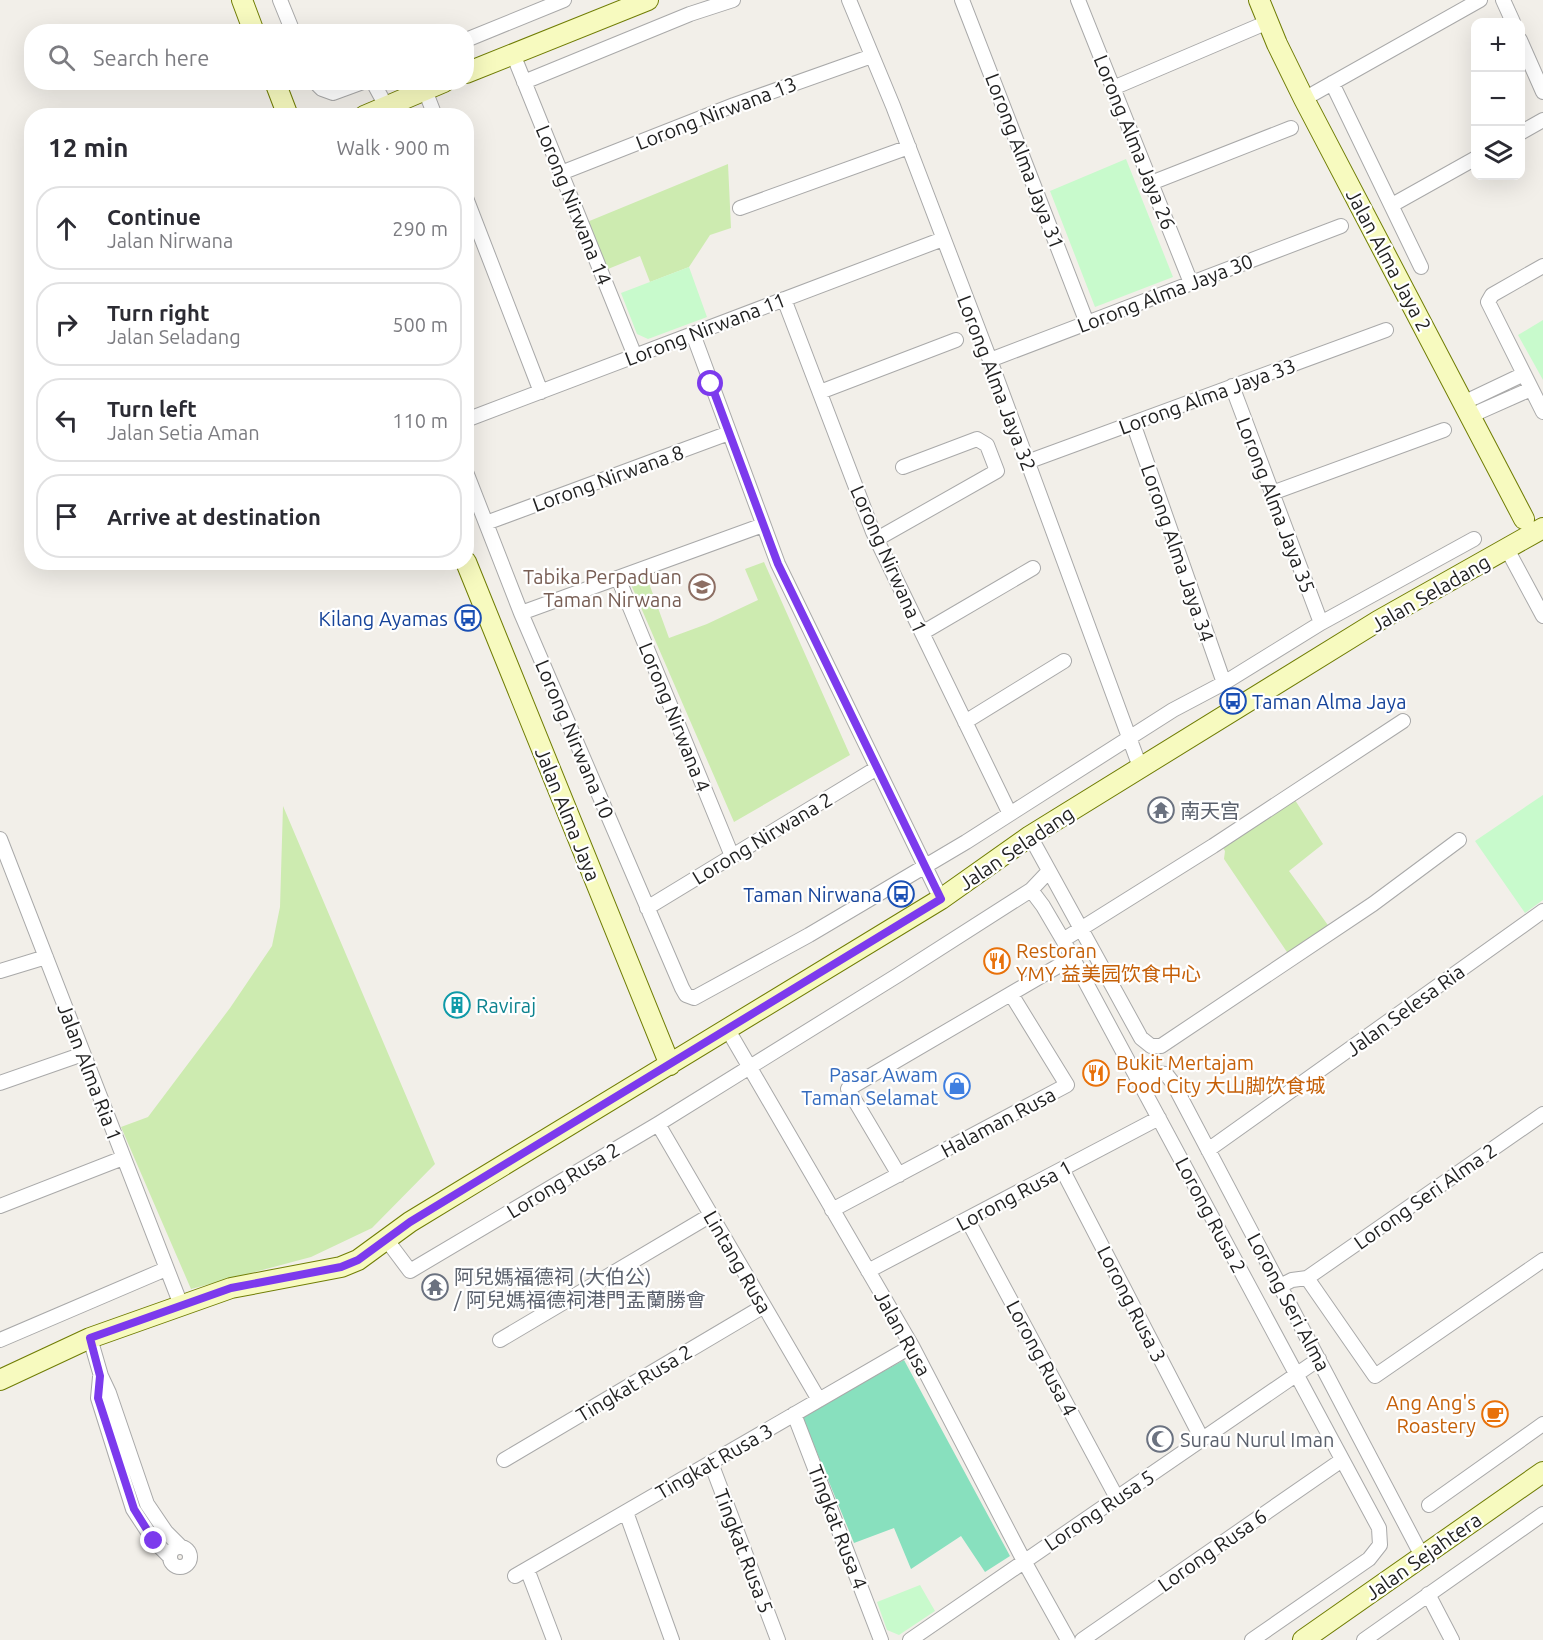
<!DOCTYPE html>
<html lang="en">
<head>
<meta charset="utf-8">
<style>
  body { margin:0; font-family:Ubuntu,"Noto Sans SC",sans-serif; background:#f7f7f7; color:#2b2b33 }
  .controls { position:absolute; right:18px; top:18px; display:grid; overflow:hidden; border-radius:12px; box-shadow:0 6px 24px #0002 }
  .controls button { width:54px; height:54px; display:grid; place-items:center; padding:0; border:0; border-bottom:2px solid #e1e1e2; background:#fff; color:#2b2b33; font:30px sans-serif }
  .stop { position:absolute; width:18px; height:18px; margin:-14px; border:4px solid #7c3aed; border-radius:50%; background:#fff }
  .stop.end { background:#7c3aed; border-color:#fff; box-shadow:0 2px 6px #0008 }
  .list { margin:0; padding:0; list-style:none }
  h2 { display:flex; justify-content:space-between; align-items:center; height:78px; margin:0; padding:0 24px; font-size:26px }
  h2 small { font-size:20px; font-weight:400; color:#7c7c81 }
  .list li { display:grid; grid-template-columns:39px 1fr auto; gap:18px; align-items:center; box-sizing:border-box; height:84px; margin:0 12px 12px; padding:0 12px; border:2px solid #e1e1e2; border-radius:24px }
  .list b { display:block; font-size:22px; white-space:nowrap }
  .list p { margin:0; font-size:20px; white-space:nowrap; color:#7c7c81 }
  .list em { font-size:20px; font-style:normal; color:#7c7c81 }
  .icon { flex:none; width:33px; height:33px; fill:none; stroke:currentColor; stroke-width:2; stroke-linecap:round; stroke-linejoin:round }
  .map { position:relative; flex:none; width:1543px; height:1640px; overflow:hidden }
  .search { position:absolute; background:#fff; box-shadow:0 6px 24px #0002; left:24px; top:24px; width:450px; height:66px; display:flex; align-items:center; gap:15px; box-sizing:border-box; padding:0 21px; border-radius:24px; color:#7c7c81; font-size:22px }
  .panel { position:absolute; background:#fff; box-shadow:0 6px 24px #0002; left:24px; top:108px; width:450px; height:462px; border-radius:24px }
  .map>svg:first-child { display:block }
</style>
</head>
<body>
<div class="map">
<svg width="1543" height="1640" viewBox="0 0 1543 1640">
  <rect width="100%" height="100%" fill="#f2efe9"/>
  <path fill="#cdebb0" d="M728,164L731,228L710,235L689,267L650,282L640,256L608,269L587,222Z
    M764,562L850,755L734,822L629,580L646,575L669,638L707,624L758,600L745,569Z
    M1295,800L1323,844L1289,871L1330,928L1289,955L1224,859L1225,851L1221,845Z
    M283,806L435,1164L372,1228L311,1257L191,1289L121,1127L148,1117L230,1008L272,946L280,907Z"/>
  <path fill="#c8facc" d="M1126,159L1173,277L1095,307L1050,191Z
    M689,267L707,317L648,339L637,334L621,293Z
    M1543,320V380L1518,335Z
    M1543,795V900L1525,913L1475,841Z
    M920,1585L935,1611L899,1635L887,1630L877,1602Z"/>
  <path fill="#88e0be" d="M904,1360L1010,1556L985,1572L961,1536L911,1569L894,1528L854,1543L802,1416Z"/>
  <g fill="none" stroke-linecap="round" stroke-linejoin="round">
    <g stroke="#a9a9a9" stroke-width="16">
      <path id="street" d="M280,0L293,32
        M849,0L893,106L990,360L1140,767
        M962,0L1087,323
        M1078,0L1191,283
        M1503,0L1513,22
        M466,40L564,0
        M1520,40L1543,92
        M513,54L635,356
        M315,82L322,89L333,93L363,82
        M373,82L386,106
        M524,82L690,14L733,0
        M1332,83L1421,267
        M1113,88L1268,22
        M425,90L435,116
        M1304,99L1480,0
        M1520,133L1543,120
        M561,173L734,105L872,56
        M1151,183L1291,128
        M466,198L541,392
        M1392,205L1476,158
        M740,208L909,147
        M1543,266L1492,295L1488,302L1543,412
        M784,299L873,532L1009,812
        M693,334L778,564L941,899
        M990,360L1341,226
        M1232,386L1321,623
        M820,392L956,340
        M1463,403L1524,374
        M1470,416L1531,389
        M466,420L943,239
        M1133,423L1224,683
        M1027,462L1386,330
        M466,472L521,613L682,988L686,995L694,998L809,935L966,842L1173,710L1224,683L1321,623L1474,539
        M1272,493L1444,430
        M486,523L729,433
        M877,539L997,471L987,445L977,439L903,467
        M1507,549L1543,616
        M618,578L732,856
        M521,613L763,525
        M922,633L1033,568
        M965,722L1064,661
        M1030,836L1141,1038L1151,1046H1161L1373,904L1459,840
        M0,839L181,1305
        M1031,890L1043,906L1063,940L1379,1528L1380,1545L1369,1559L1252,1640
        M647,908L877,768
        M1063,940L1213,846L1403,721
        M0,971L46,957
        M728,1030L912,1346L1024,1561L1068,1640
        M1139,1081L1155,1073L1166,1074L1173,1083L1422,1556
        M0,1083L83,1054
        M658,1124L819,1400
        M1208,1150L1543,911
        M1062,1169L1202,1439
        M899,1175L848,1089L1072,958
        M0,1206L123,1158
        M832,1210L1067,1085L1011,994
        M967,1219L1117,1498
        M386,1239L410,1271L658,1124L898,975L1031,890L1049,871
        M868,1271L1159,1118
        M1307,1278L1375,1376L1543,1260
        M1280,1286L1292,1280L1307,1278L1543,1114
        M90,1338L101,1376L109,1393L147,1504L166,1532L181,1547
        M0,1340L166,1269
        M500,1340L711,1215
        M100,1377L98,1398L133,1509L154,1541L170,1557
        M794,1414L881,1640
        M504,1460L764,1306
        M711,1463L778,1640
        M1429,1505L1543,1424
        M626,1512L672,1640
        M170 1557a10 10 0 1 1 20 0a10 10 0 1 1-20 0Z
        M527,1569L554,1640
        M515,1576L912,1346
        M1428,1594L1452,1640
        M910,1640L1319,1359
        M1082,1640L1342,1460
        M1364,1640L1543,1514"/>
    </g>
    <g stroke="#707d05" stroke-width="22">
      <path id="secondary" d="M242,0L254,32
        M1259,0L1277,44L1304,99L1524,519
        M466,73L648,0
        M275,82L288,116
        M364,116L444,82
        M466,562L670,1065
        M0,1380L90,1338L231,1288L341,1267L358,1260L410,1222L941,899L1030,836L1378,621L1543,528
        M1303,1640L1543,1472"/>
    </g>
    <use href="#street" stroke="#fff" stroke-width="14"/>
    <use href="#secondary" stroke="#f7fabf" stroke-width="20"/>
  </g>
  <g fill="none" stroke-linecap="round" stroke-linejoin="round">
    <path stroke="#7c3aed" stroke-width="8" d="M154,1541L134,1509L98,1398L100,1376L90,1338L231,1288L341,1267L358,1260L410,1222L941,899L778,564L711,384"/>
  </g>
  <defs>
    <g id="school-ring" transform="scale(1.35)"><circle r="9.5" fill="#fff" stroke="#8d6e63" stroke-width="1.5"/><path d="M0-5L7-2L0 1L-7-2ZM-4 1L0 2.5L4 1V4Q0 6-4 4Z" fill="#8d6e63"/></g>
    <g id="bus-ring" transform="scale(1.35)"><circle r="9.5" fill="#fff" stroke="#1a4fb4" stroke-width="1.5"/><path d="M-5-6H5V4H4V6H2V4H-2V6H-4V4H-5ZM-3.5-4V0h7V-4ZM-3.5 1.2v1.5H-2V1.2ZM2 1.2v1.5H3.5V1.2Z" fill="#1a4fb4"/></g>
    <g id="temple-ring" transform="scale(1.35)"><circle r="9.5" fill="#fff" stroke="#6b7280" stroke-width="1.5"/><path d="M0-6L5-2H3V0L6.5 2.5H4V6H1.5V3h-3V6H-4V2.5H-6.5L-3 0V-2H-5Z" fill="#6b7280"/></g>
    <g id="restaurant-ring" transform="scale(1.35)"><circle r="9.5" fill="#fff" stroke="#e8710a" stroke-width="1.5"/><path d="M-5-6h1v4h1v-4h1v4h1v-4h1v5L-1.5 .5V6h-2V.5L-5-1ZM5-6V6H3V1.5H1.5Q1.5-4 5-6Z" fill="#e8710a"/></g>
    <g id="building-ring" transform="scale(1.35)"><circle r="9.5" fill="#fff" stroke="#0f9aa8" stroke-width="1.5"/><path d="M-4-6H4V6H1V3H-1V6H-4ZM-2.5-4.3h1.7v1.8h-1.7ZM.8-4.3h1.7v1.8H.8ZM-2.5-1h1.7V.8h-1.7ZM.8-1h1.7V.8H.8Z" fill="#0f9aa8"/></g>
    <g id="shop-ring" transform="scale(1.35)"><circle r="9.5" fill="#fff" stroke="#3f7fe0" stroke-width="1.5"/><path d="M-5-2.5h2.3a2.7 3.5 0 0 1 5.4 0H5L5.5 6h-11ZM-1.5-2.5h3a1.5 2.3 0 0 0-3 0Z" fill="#3f7fe0"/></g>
    <g id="cafe-ring" transform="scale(1.35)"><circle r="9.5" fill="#fff" stroke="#e8710a" stroke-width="1.5"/><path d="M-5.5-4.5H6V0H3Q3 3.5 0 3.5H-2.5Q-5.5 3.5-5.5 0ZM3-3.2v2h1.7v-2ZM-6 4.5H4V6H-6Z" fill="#e8710a"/></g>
    <g id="mosque-ring" transform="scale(1.35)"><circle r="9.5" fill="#fff" stroke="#6b7280" stroke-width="1.5"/><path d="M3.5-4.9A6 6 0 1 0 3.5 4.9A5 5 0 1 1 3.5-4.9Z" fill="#6b7280"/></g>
  </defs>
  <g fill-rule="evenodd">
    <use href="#school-ring" x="702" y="587"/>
    <use href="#bus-ring" x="468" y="618"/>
    <use href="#bus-ring" x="1233" y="701"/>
    <use href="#temple-ring" x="1161" y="810"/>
    <use href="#bus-ring" x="901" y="894"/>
    <use href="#restaurant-ring" x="997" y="961"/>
    <use href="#building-ring" x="457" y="1005"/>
    <use href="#restaurant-ring" x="1096" y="1073"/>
    <use href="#shop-ring" x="957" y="1086"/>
    <use href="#temple-ring" x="435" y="1287"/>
    <use href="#cafe-ring" x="1495" y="1414"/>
    <use href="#mosque-ring" x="1160" y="1439"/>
  </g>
  <g text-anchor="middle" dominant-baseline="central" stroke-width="4.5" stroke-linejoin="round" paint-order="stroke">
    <g font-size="20" fill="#222" stroke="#fff">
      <text transform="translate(716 113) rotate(-21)">Lorong Nirwana 13</text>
      <text transform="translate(1135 142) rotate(68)">Lorong Alma Jaya 26</text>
      <text transform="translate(1025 161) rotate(69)">Lorong Alma Jaya 31</text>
      <text transform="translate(574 205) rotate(68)">Lorong Nirwana 14</text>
      <text transform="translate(1389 260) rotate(62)">Jalan Alma Jaya 2</text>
      <text transform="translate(1165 293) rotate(-21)">Lorong Alma Jaya 30</text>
      <text transform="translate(705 329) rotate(-21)">Lorong Nirwana 11</text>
      <text transform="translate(997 383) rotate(69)">Lorong Alma Jaya 32</text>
      <text transform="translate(1207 396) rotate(-20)">Lorong Alma Jaya 33</text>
      <text transform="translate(608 478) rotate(-20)">Lorong Nirwana 8</text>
      <text transform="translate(1276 505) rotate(69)">Lorong Alma Jaya 35</text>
      <text transform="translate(1178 553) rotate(71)">Lorong Alma Jaya 34</text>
      <text transform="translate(889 559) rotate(66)">Lorong Nirwana 1</text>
      <text transform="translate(1430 593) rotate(-30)">Jalan Seladang</text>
      <text transform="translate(675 717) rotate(68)">Lorong Nirwana 4</text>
      <text transform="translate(575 739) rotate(67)">Lorong Nirwana 10</text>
      <text transform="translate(568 814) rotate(68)">Jalan Alma Jaya</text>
      <text transform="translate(762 838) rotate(-31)">Lorong Nirwana 2</text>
      <text transform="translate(1016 848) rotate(-34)">Jalan Seladang</text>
      <text transform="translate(1405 1010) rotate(-36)">Jalan Selesa Ria</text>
      <text transform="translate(90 1072) rotate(69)">Jalan Alma Ria 1</text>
      <text transform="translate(998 1122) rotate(-28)">Halaman Rusa</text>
      <text transform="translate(563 1180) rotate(-31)">Lorong Rusa 2</text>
      <text transform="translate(1014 1195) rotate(-28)">Lorong Rusa 1</text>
      <text transform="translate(1425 1196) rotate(-35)">Lorong Seri Alma 2</text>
      <text transform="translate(1211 1215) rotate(62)">Lorong Rusa 2</text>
      <text transform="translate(738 1262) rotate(60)">Lintang Rusa</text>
      <text transform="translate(1289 1302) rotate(62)">Lorong Seri Alma</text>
      <text transform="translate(1132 1304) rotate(63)">Lorong Rusa 3</text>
      <text transform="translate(903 1333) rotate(61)">Jalan Rusa</text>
      <text transform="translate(1042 1358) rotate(62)">Lorong Rusa 4</text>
      <text transform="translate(634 1383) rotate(-31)">Tingkat Rusa 2</text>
      <text transform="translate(714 1461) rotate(-30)">Tingkat Rusa 3</text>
      <text transform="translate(1099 1510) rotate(-34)">Lorong Rusa 5</text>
      <text transform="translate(838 1527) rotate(69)">Tingkat Rusa 4</text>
      <text transform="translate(1212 1550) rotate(-35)">Lorong Rusa 6</text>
      <text transform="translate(744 1551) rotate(69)">Tingkat Rusa 5</text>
      <text transform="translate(1423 1556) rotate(-35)">Jalan Sejahtera</text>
    </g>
    <g font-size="20" fill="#785e54" stroke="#fff" text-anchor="end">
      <text x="682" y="576">Tabika Perpaduan<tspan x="682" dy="23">Taman Nirwana</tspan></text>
    </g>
    <g font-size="20" fill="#164399" stroke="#fff" text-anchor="end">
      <text x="448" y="618">Kilang Ayamas</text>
      <text x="1252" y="701" text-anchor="start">Taman Alma Jaya</text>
      <text x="882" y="894">Taman Nirwana</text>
    </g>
    <g font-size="20" fill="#5b616d" stroke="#fff" text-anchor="start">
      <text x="1180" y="810">南天宫</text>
      <text x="454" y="1276">阿兒媽福德祠 (大伯公)<tspan x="454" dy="23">/ 阿兒媽福德祠港門盂蘭勝會</tspan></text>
      <text x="1180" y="1439">Surau Nurul Iman</text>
    </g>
    <g font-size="20" fill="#c56008" stroke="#fff" text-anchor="start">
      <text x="1016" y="950">Restoran<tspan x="1016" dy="23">YMY 益美园饮食中心</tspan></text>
      <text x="1116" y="1062">Bukit Mertajam<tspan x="1116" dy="23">Food City 大山脚饮食城</tspan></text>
      <text x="1476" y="1402" text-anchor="end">Ang Ang's<tspan x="1476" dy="23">Roastery</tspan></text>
    </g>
    <g font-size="20" fill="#0d838f" stroke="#fff" text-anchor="start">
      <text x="476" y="1005">Raviraj</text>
    </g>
    <g font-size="20" fill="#366cbe" stroke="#fff" text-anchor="end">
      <text x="938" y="1074">Pasar Awam<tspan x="938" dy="23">Taman Selamat</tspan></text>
    </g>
  </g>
</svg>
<div class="controls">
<button>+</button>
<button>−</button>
<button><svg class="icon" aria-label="layers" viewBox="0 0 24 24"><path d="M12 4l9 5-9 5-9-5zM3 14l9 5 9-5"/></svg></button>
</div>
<div class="stop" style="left:711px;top:384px"></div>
<div class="stop end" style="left:154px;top:1541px"></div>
<div class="search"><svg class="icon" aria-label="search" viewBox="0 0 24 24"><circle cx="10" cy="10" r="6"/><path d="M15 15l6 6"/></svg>Search here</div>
<section class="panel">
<h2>12 min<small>Walk · 900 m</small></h2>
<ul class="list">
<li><svg class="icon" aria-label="ahead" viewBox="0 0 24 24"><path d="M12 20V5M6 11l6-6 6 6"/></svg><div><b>Continue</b><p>Jalan Nirwana</p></div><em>290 m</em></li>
<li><svg class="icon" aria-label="right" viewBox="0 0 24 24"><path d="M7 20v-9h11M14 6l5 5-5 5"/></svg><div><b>Turn right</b><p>Jalan Seladang</p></div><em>500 m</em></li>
<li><svg class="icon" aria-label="left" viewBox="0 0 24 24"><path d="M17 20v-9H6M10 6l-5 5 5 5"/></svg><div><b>Turn left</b><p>Jalan Setia Aman</p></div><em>110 m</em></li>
<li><svg class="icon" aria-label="arrive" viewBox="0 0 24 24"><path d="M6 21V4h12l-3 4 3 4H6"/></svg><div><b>Arrive at destination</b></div></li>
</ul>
</section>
</div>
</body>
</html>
